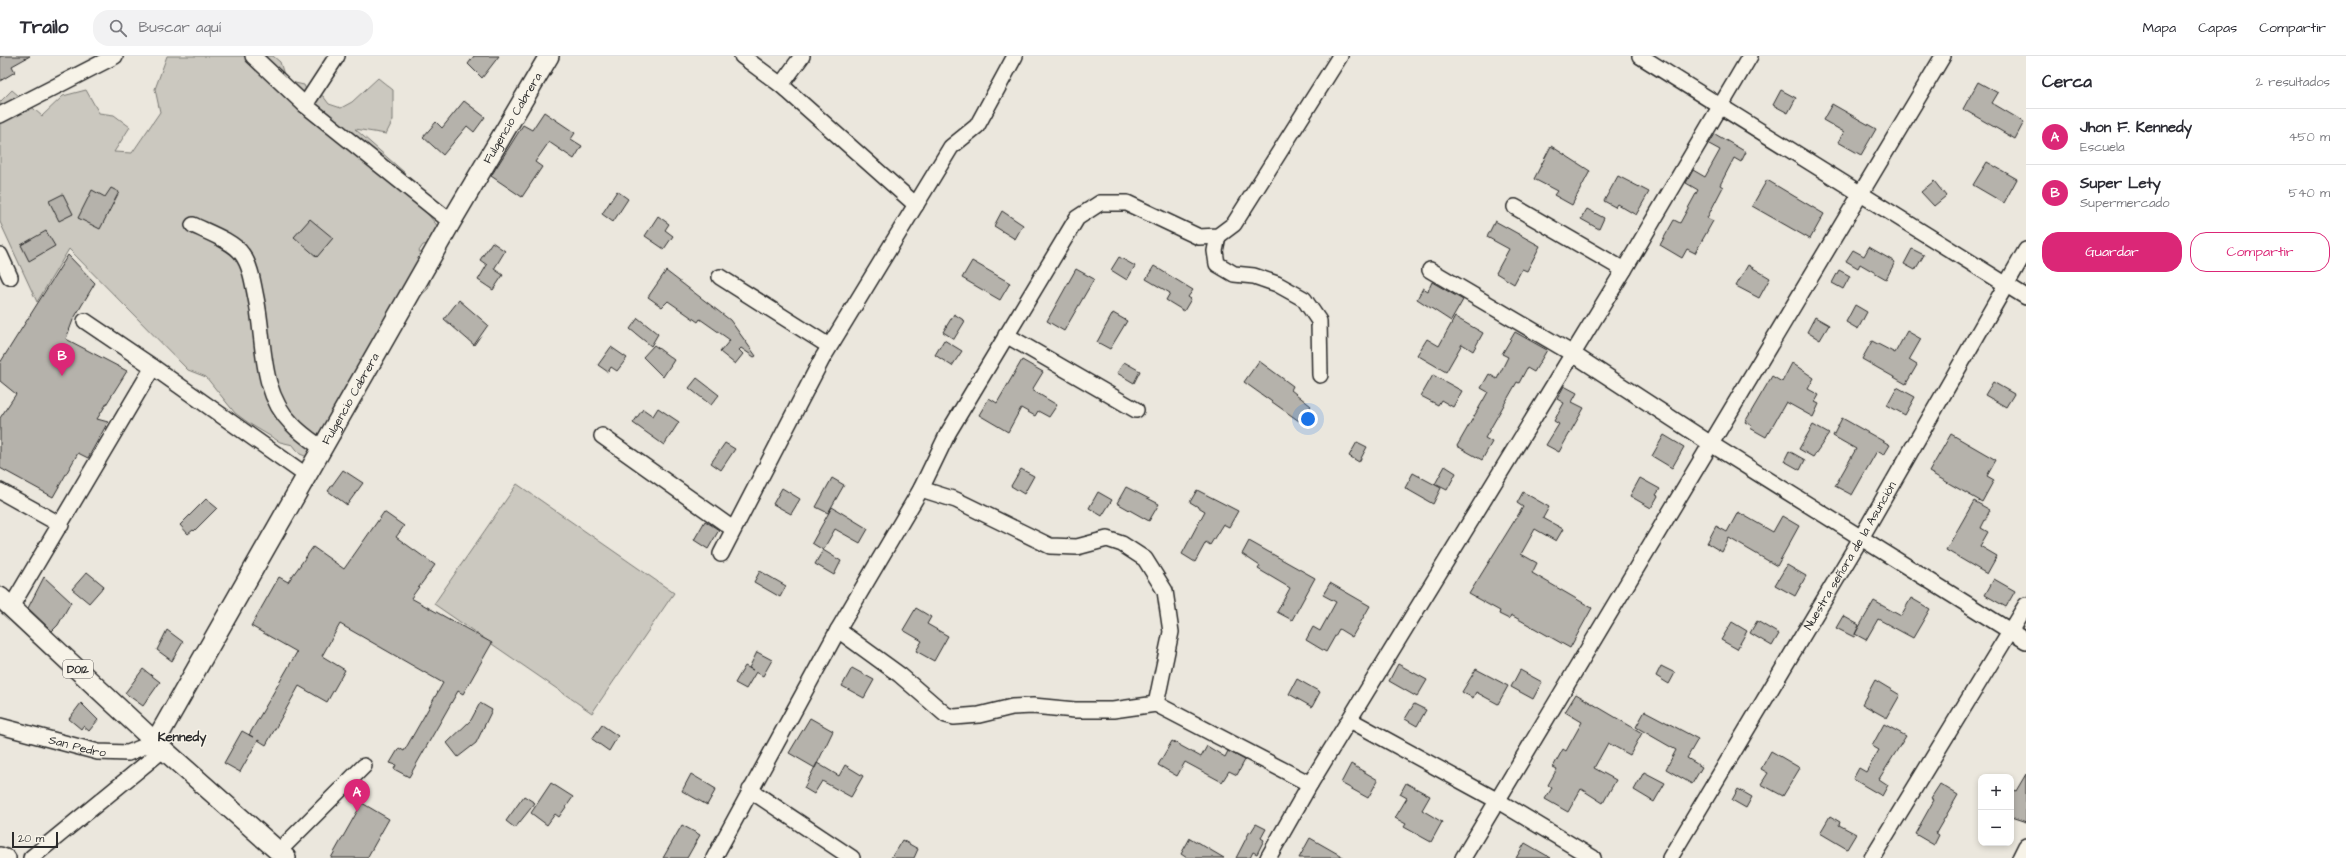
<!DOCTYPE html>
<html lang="es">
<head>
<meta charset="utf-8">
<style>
  body { margin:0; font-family:"Architects Daughter",sans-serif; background:#f2f2f3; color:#2b2b33 }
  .controls { position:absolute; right:12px; bottom:12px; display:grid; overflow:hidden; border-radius:8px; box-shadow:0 2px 6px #0003 }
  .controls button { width:36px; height:36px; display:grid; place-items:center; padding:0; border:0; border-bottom:1px solid #e1e1e2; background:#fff; color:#2b2b33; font:20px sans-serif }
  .scale { position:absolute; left:12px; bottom:10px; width:46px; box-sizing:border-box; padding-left:4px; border:2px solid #2b2b2b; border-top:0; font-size:11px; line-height:14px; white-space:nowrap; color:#2b2b2b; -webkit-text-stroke:3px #f7f3e8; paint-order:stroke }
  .you { position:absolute; left:1308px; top:363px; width:14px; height:14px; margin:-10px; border:3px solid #fff; border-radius:50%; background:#1a73e8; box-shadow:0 0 0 6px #1a73e833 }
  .badge { display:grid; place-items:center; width:26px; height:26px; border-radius:50%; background:#db2777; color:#fff; font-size:13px; font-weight:700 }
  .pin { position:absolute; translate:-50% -33px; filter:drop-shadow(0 1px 2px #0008) }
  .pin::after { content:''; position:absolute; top:21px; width:14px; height:12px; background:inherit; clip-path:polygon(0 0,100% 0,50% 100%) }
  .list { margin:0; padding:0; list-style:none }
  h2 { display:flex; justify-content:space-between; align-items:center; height:52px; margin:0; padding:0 16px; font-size:17px }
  h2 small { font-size:13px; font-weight:400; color:#7c7c81 }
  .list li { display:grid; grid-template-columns:26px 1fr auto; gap:12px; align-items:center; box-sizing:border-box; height:56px; padding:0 16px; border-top:1px solid #e1e1e2 }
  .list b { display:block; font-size:15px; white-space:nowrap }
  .list p { margin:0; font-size:13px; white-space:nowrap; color:#7c7c81 }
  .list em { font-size:13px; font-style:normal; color:#7c7c81 }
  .actions { display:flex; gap:8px; padding:12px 16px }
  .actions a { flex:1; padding:9px 0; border:1px solid #db2777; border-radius:16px; text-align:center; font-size:14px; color:#db2777 }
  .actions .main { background:#db2777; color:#fff }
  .icon { flex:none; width:22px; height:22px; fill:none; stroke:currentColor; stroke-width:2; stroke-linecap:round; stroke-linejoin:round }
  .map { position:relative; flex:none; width:2026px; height:802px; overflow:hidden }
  header { display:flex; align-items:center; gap:24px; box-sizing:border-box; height:56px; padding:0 20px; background:#fff; border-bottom:1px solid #e1e1e2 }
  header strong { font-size:19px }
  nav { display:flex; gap:22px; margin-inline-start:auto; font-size:14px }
  .search { width:280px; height:36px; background:#f2f2f3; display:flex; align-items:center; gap:10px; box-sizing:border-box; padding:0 14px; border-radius:16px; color:#7c7c81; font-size:15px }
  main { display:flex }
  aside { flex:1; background:#fff }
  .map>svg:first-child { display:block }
</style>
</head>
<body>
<header>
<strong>Trailo</strong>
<div class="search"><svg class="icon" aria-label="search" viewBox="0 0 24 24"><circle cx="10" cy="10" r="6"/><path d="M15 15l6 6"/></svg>Buscar aquí</div>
<nav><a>Mapa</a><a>Capas</a><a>Compartir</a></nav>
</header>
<main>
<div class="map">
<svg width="2026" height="802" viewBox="0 0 2026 802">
  <rect width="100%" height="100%" fill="#ebe7dd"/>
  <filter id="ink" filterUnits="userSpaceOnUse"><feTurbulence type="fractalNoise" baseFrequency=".025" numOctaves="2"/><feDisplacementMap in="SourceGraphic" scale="8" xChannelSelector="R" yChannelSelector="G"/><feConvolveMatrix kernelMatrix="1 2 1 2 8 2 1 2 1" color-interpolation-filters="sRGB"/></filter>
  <g filter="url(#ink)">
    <path fill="#cbc8bf" stroke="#7b7a75" d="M167,0H273L280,6L286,25L304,29L307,36L323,40L329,48L341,52L352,46L378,22L393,34V64L386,78L355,73L405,117L404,136L426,156L440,173L435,187L423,189L419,195L433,215L428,233L418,242L390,289L381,310L362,301L359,310L367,327L366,337L362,346L355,351L343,370L342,380L326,399L310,402L300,398L293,389L280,386L250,368L235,357L206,321L188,314L69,193L37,246L0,166V46L12,34L42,60L63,40L86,34L99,57L114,59L130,71L114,96L132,97L160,56L155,33Z
      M517,428L674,537L592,657L434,548Z"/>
    <path fill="#b5b2ab" stroke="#2b2b2b" d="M0,0H30L12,10L15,16L0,25Z
      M474,0H499L482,22L468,8Z
      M1978,26L1998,37L1992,47L2024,66L2015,83L1963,53Z
      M1781,34L1796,42L1788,57L1773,49Z
      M464,45L485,61L474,76L467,70L443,99L423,81L436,66L442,72Z
      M1832,48L1876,73L1861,99L1838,86L1844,76L1823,64Z
      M544,56L575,77L571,83L582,90L574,103L549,86L535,106L542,111L522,141L491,120L523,69L532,74Z
      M1715,78L1746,96L1741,106L1734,102L1720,129L1723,131L1707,162L1713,165L1695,197L1687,193L1682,202L1660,189L1674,164L1680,167L1698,134L1686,127L1693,114L1705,121L1720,94L1709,88Z
      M1551,90L1590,115L1572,149L1554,139L1557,135L1534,123Z
      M1987,106L2017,123L2004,147L1973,129Z
      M1618,120L1649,136L1636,159L1617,148L1615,151L1604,145Z
      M1767,124L1824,158L1810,183L1752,150Z
      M1934,125L1946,140L1934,150L1921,136Z
      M111,132L119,136L100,173L78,162L92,134L105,141Z
      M617,135L628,143L613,166L602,158Z
      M63,138L73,158L59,165L49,145Z
      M1587,153L1604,162L1599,173L1581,163Z
      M1002,155L1023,169L1015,183L994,170Z
      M658,160L669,168L665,174L673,180L664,193L645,180Z
      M310,163L333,182L317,201L294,181Z
      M1495,165L1540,190L1527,215L1522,213L1514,228L1496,217L1509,193L1487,181Z
      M46,175L55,190L29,205L21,189Z
      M492,186L505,195L494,213L503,219L493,234L478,224L487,209L480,204Z
      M1869,191L1895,206L1886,223L1860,208L1858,212L1846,205L1853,194L1864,200Z
      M1912,193L1924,199L1915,214L1904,208Z
      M68,199L95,227L73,264L66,283L127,315L97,363L108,366L88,402L78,397L53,441L0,412V362L16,338L0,325V307Z
      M1119,201L1135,210L1127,224L1111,214Z
      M972,205L1010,227L1000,244L962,222Z
      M1748,209L1770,222L1759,242L1736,230Z
      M1154,210L1193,234L1188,241L1191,243L1184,255L1166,244L1170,237L1146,223Z
      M1076,213L1094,223L1064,275L1047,265Z
      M1839,214L1850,220L1843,233L1832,227Z
      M666,215L730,264L756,300L754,301L741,292L739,294L743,298L735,308L720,296L730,284L700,263L698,266L668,245L662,251L648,241Z
      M1432,226L1463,244L1451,265L1417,243L1423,232L1428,235Z
      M459,244L488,269L474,289L444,263Z
      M1855,249L1867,256L1858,273L1846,266Z
      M1113,257L1127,265L1110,293L1097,286Z
      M954,258L965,265L954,283L943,276Z
      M1455,261L1483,277L1473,295L1462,288L1446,316L1417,299L1427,283L1439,290Z
      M1815,261L1829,269L1820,284L1807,276Z
      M638,262L658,278L651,290L630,273Z
      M1907,275L1921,283L1909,304L1917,309L1906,328L1862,303L1872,285L1895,297Z
      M1515,276L1547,294L1534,316L1527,312L1519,327L1517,326L1485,382L1492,386L1482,404L1457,390L1488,336L1481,332L1489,318L1497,323L1508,301L1502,298Z
      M944,284L962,295L952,310L935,299Z
      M654,289L674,304L663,321L643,301Z
      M611,291L627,302L617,315L611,311L608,316L598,309Z
      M1022,304L1043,316L1032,334L1057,349L1049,361L1038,355L1035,360L1021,352L1008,376L979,359L989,342L997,347Z
      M1259,305L1293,330L1291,334L1311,350L1299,365L1244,326Z
      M1124,306L1140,315L1134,327L1117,317Z
      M1792,307L1814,322L1808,333L1819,339L1815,346L1819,348L1813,361L1786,346L1766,381L1750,372L1752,370L1745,366L1772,320L1782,326Z
      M1433,319L1462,335L1453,351L1441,344L1438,349L1421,340Z
      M697,322L719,339L711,349L689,332Z
      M1993,326L2014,338L2006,351L1985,339Z
      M1564,330L1577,337L1572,346L1584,352L1559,396L1546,389L1559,368L1554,365L1564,347L1557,343Z
      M1897,331L1915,341L1905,359L1887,349Z
      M658,352L679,366L664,389L633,367L643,353L653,360Z
      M1842,362L1890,389L1884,399L1877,395L1852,439L1835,430L1856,393L1833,380Z
      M1813,369L1829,378L1813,401L1799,393Z
      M1951,378L1996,404L1987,420L1994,424L1982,446L1929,416Z
      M1664,379L1684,391L1672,412L1652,400Z
      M1357,386L1367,391L1359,406L1349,400Z
      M725,387L735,393L721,414L711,407Z
      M1789,395L1805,404L1800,414L1784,405Z
      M1445,410L1456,417L1447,434L1435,428Z
      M1021,413L1034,420L1024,438L1011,430Z
      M343,414L363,427L347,449L328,435Z
      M1413,417L1441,432L1433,448L1405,432Z
      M832,422L844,429L828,457L816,451Z
      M1640,422L1660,433L1656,439L1658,440L1651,452L1630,440Z
      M1126,431L1159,448L1149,465L1117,447Z
      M782,432L800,443L791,458L773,448Z
      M1197,434L1238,455L1229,471L1223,468L1210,489L1206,486L1195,506L1182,498L1205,455L1190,446Z
      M1098,436L1112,444L1102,460L1089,452Z
      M1523,436L1549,451L1543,462L1563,473L1556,485L1535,473L1521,498L1537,507L1532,517L1592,552L1570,592L1511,559L1509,563L1499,558L1500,555L1469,538L1523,451L1517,447Z
      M206,443L217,452L194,475L193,474L188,478L180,469Z
      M1974,445L1990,454L1981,472L1988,476L1980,490L1997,500L1987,518L1946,494Z
      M832,451L868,473L860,487L835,473L823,494L812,487Z
      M384,456L404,470L396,481L435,509L411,542L492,587L463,638L458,635L409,721L394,713L396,709L390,707L399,692L404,695L407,690L443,627L340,568L322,600L345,614L327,646L299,630L266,689L258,684L240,716L224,707L242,675L253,681L249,679L297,596L251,570L279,521L288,526L313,491L344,513Z
      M1738,456L1773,476L1782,460L1799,470L1777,510L1729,482L1722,496L1707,487L1716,470L1727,476Z
      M705,465L719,474L708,493L694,484Z
      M1249,485L1315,522L1292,564L1277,556L1290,532L1258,513L1260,510L1242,498Z
      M823,494L841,505L834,519L815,508Z
      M1787,509L1806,520L1795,540L1775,529Z
      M760,515L786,530L780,541L754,526Z
      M87,516L104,530L89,547L72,533Z
      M44,521L71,546L58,569L52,575L28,552Z
      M1994,523L2015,535L2006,551L1985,539Z
      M1330,527L1370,550L1352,581L1339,573L1326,596L1306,584L1313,571L1320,575L1336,546L1323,539Z
      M1911,542L1930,553L1913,582L1878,563L1866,584L1855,578L1874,545L1901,560Z
      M916,552L931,561L927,568L948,580L934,605L916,595L922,585L903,574Z
      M1843,560L1859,569L1854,581L1836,572Z
      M1757,565L1779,578L1772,590L1750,577Z
      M1732,566L1747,575L1737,593L1721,584Z
      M167,574L183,586L172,605L157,594Z
      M757,596L772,604L763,620L756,616L746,633L735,627L745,610L753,614L749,612Z
      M1398,608L1427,624L1417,641L1389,625Z
      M1661,610L1675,617L1669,628L1656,620Z
      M852,612L874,624L864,642L842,630Z
      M143,613L160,626L143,650L125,637Z
      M1476,613L1508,630L1498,648L1476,636L1473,642L1462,636Z
      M1520,614L1542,626L1533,643L1511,631Z
      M1297,623L1320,636L1312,651L1289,638Z
      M1875,624L1900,639L1887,662L1862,648Z
      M1576,638L1642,677L1630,699L1608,687L1594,712L1616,724L1603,747L1581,733L1568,756L1545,743L1552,732L1548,729L1557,713L1553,711L1563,693L1566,695L1582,666L1565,656Z
      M81,647L98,664L89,675L83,670L81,673L69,663Z
      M480,647L492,654L476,687L458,701L447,687L471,664Z
      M1414,648L1426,654L1417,670L1405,663Z
      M1645,655L1698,683L1687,702L1702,711L1692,728L1666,713L1676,694L1636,671Z
      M810,662L833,675L815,712L789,697Z
      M1884,668L1906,680L1879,723L1888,729L1882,740L1853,723L1859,712L1866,716L1879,694L1872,690Z
      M602,669L618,680L609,695L592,683Z
      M1172,685L1201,701L1207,690L1225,701L1228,695L1245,704L1237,719L1229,715L1222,726L1185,706L1177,720L1158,709Z
      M1771,695L1800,712L1783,740L1761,728L1768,717L1761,713Z
      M817,707L839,720L845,709L863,720L851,741L822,725L814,738L804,732Z
      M1351,708L1378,724L1368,742L1341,727Z
      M1644,716L1665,727L1654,746L1634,734Z
      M691,718L716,733L707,749L682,735Z
      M2026,718V766L2011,761V732L2016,735Z
      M551,727L573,741L559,761L555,758L547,769L531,757Z
      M1406,727L1430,740L1422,754L1442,766L1431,786L1404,771L1406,768L1395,762L1407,742L1400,738Z
      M1940,728L1958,739L1936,777L1939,779L1934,789L1915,778L1934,744L1931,742Z
      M1738,733L1752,741L1746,752L1732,744Z
      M524,740L535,747L515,772L506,765Z
      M362,747L389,763L367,802H331Z
      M1830,760L1840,766L1839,769L1856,778L1847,793L1820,777Z
      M1256,768L1266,773L1261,782L1264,784L1257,798L1253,796L1250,802H1236L1250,775L1251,776Z
      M682,769L700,779L687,802H663Z
      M1190,782L1224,802H1187L1181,798Z
      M1310,782L1345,802H1299Z
      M902,784L918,793L914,802H891Z
      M1525,787L1551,802H1516Z"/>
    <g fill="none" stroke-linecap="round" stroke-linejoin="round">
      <g stroke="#2b2b2b" stroke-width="18">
        <g id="minor">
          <path d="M253,0L305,49L451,166"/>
          <path d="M742,0L781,29L916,149"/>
          <path d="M1640,0L2026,241"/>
          <path d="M781,29L802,0"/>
          <path d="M305,49L337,0"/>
          <path d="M0,59L115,0"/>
          <path d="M1515,151L1624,214"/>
          <path d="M193,169C207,176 233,185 242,198C251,210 253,228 256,242C265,284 259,336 292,368C301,378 312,385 323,393"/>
          <path d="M1218,180L1215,195L1217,208L1234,218L1254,220L1277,228L1304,243L1319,265L1320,319"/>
          <path d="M0,199L10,221"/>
          <path d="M1430,214L1573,298L1711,388L2026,585"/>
          <path d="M720,221L829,290"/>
          <path d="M85,265L153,311L307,420"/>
          <path d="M1006,279L1136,354"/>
          <path d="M602,380L733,473"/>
          <path d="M921,433L956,444L1050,490L1077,491L1107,483L1122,488L1145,503L1165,535L1171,576L1156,648"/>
          <path d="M0,435L61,469"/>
          <path d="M721,498L822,303L951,91L977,70L1015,0"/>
          <path d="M11,551L153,311"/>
          <path d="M838,574L900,619L946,659L954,661L979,659L1012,651L1033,650L1075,654H1113L1156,648L1310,728"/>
          <path d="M1350,664L1498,745L1593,802"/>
          <path id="s1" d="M0,670L98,696L128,697L155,686"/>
          <path d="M750,734L852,802"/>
          <path d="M279,795L364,710"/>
          <path d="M0,799L8,802"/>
          <path d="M31,802L164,693"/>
          <path d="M714,802L838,574L921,433L948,377L1077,162L1100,147H1127L1199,181L1218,180L1234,168L1340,0"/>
          <path d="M1268,802L1310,728L1624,214L1750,0"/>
          <path d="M1463,802L1943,0"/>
          <path id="s2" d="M1670,802L1861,482L2026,194"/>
          <path d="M1872,802L2026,549"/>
          <path d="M2020,802L2026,790"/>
        </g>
      </g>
      <g stroke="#2b2b2b" stroke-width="22">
        <g id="major">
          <path d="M0,541L155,686L286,802"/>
          <path id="s3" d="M155,686L451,166L549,0"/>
        </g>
      </g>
      <use href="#minor" stroke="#f7f3e8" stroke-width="15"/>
      <use href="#major" stroke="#f7f3e8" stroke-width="19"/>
    </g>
  </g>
  <g text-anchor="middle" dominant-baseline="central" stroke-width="3" stroke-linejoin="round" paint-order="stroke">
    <rect fill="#f7f3e8" stroke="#686764" stroke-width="1" x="63" y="604" width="30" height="18" rx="3"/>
    <g font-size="11" font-weight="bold" fill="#2b2b2b">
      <text x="78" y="613">D012</text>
    </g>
    <g font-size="12" fill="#2b2b2b" stroke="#f7f3e8">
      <text stroke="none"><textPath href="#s3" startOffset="719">Fulgencio Cabrera</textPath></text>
      <text stroke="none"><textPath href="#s3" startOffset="395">Fulgencio Cabrera</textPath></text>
      <text stroke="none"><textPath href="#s2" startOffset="352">Nuestra señora de la Asunción</textPath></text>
      <text stroke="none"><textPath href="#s1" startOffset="80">San Pedro</textPath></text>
    </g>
    <g font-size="13" font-weight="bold" fill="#2b2b2b" stroke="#f7f3e8">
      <text x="182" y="681">Kennedy</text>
    </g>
  </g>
</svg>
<div class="controls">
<button>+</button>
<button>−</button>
</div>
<div class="scale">20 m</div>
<div class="you"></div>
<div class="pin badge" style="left:357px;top:756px">A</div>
<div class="pin badge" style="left:62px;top:320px">B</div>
</div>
<aside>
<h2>Cerca<small>2 resultados</small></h2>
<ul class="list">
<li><span class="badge">A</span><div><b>Jhon F. Kennedy</b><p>Escuela</p></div><em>450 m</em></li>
<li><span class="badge">B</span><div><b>Super Lety</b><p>Supermercado</p></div><em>540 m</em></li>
</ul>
<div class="actions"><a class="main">Guardar</a><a>Compartir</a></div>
</aside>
</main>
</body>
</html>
